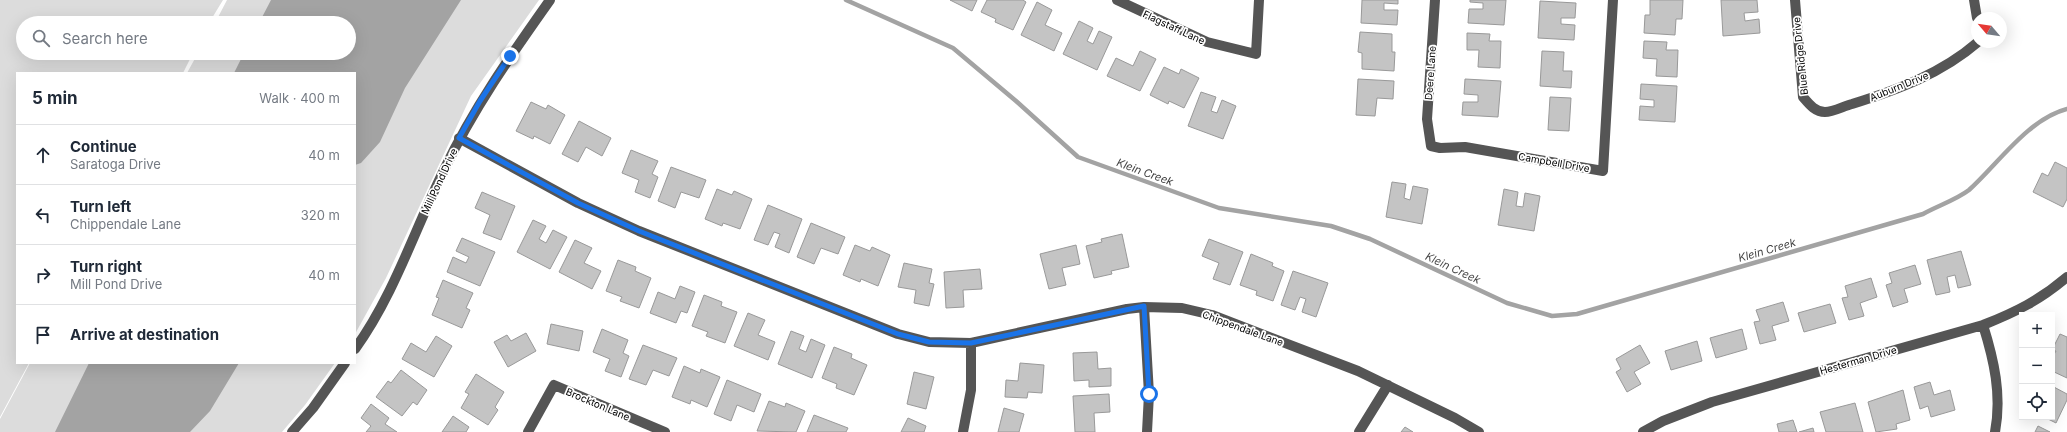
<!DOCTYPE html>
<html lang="en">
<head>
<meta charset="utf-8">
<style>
  body { margin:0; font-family:Inter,sans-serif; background:#f2f2f3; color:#1f2937 }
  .controls { position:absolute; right:12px; bottom:12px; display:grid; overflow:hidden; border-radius:0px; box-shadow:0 4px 16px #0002 }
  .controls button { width:36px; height:36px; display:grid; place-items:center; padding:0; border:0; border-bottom:1px solid #e0e1e3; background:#fff; color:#1f2937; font:20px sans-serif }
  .compass { position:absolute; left:1971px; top:12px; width:36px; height:36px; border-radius:50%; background:#fff; box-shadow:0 4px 16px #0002; rotate:299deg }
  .stop { position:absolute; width:12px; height:12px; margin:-9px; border:3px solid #1a73e8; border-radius:50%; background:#fff }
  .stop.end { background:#1a73e8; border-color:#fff; box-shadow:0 1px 4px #0008 }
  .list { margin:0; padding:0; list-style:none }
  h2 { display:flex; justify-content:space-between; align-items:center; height:52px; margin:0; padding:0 16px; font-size:17px }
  h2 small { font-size:13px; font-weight:400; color:#747a83 }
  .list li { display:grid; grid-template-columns:26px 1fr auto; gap:12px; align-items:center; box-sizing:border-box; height:60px; padding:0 16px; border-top:1px solid #e0e1e3 }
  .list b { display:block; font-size:15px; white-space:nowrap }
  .list p { margin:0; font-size:13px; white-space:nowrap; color:#747a83 }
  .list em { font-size:13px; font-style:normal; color:#747a83 }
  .icon { flex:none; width:22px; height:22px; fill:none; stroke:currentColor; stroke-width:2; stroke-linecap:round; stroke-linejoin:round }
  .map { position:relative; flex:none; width:2067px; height:432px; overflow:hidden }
  .search { position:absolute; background:#fff; box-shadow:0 4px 16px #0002; left:16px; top:16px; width:340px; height:44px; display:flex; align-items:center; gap:10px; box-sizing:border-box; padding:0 14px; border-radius:22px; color:#747a83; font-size:15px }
  .panel { position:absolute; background:#fff; box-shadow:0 4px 16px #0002; left:16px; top:72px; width:340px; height:292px; border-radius:0px }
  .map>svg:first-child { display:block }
</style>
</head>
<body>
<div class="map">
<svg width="2067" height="432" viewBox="0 0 2067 432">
  <rect width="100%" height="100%" fill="#fff"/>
  <path fill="#dcdcdc" d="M0,0H223L209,23H23V53H193L183,73H17V363H29L0,417Z
    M227,0H539L471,96L386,278L355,334V73H187L198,53H349V23H215Z
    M30,363H335L305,405L282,432H0V419Z"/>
  <path fill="#a3a3a3" d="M271,0H461L405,88L380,142L361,163L355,165V73H234L244,53H349V23H259Z
    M89,363H239L210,411L190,432H55Z"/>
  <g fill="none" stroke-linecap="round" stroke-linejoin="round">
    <path stroke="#a3a3a3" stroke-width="4.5" d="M846,0L953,48L1016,101L1078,157L1219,208L1331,226L1370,239L1507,303L1552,316L1577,314L1923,214C1937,206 1956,200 1969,190C1998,164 2028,119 2067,109"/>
  </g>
  <path fill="#c4c4c4" stroke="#999" d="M950,0H977L972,11Z
    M987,0H1023L1026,2L1013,30L995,22L996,19L981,12Z
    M1362,0H1398V4L1384,3V10H1398L1397,25L1361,23Z
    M1470,0H1506L1504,25L1468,23L1469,9H1483V3L1470,2Z
    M1650,0H1683L1682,19H1676L1675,35L1644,33L1645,15H1650Z
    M1721,0H1757L1758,12L1744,13L1745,21L1759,19L1760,33L1723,36Z
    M1540,1L1576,3L1575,18H1561V24L1575,25L1574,40L1538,38Z
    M1037,2L1052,10L1045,25L1062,33L1054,51L1021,35Z
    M1079,21L1093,28L1087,41L1093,44L1099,31L1112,37L1097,70L1063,54Z
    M1360,32L1392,34V52H1395L1394,71L1362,69V53L1358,52Z
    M1467,33L1490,34L1489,41H1501L1500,68L1478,67L1479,50H1467Z
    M1644,41L1667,42L1666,50H1678L1677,77L1656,76L1657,59L1643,58Z
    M1140,51L1156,59L1140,91L1107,76L1116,58L1133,66Z
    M1542,51L1564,52L1563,71H1572L1571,88L1540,86Z
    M1164,67L1179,74L1181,69L1199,78L1184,108L1169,101L1168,104L1150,95Z
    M1358,79L1394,81L1393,99L1377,98L1375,116L1356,115Z
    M1465,79L1501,81L1498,117L1462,115L1463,102H1478V95L1464,94Z
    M1641,84L1677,86L1675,122L1639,120L1640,106L1654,107V100L1640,99Z
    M1201,92L1216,97L1211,111L1217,113L1222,100L1236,106L1223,139L1188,126Z
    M1550,97L1571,98L1569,131L1548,130Z
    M531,102L546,109L548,105L565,115L550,144L534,136L533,139L516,131Z
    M579,121L611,138L602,156L586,147L578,162L562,154Z
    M631,150L658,161L652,174L658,177L650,198L635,192L639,180L622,173Z
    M2055,162L2067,168V199L2063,207L2033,192L2042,173L2048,176Z
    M671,167L706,180L699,198L681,192L675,208L658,201Z
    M1392,182L1406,184L1404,198L1410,200L1413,186L1428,189L1422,224L1386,217Z
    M717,189L732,195L734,191L752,199L740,229L723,223L722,226L705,219Z
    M1504,189L1518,192L1516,206L1523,207L1525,193L1540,196L1534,231L1498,225Z
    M482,192L515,206L501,240L483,233L490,215L475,208Z
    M768,205L802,219L789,253L775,247L780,234L774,232L768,245L754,240Z
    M533,220L546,226L539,239L546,243L553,230L567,237L550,269L517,252Z
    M811,223L845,237L838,254L821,248L814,264L797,257Z
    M1122,234L1129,267L1111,271L1112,274L1094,278L1086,246L1102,242L1101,239Z
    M462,238L495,252L480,286L447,272L453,257L466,263L469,257L456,251Z
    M1209,239L1243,252L1230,285L1213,279L1219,263L1202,256Z
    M575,240L592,248L584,263L601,271L592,289L559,272Z
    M855,245L870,251L872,247L890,255L878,286L861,279L860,282L843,275Z
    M1076,245L1080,264L1062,268L1066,285L1049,289L1040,254Z
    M1961,251L1971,285L1958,288L1955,275L1947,277L1950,292L1936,295L1927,260Z
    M1251,254L1273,263L1272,266L1284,271L1273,301L1256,295L1257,291L1240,285Z
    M618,260L636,267L635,271L651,278L639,308L620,301L622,297L606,291Z
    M904,263L932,269L929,283L934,284L929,306L914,303L916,290L898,287Z
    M1915,265L1921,284L1904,289L1908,302L1893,307L1886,285L1892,283L1889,273Z
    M980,269L982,289L963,290L964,307L946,308L944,272Z
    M1293,271L1328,283L1316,317L1302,312L1306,299L1300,297L1295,310L1281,305Z
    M1871,278L1877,297L1860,303L1864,316L1849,320L1842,298L1848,297L1845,286Z
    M443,280L473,293L466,308L470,310L462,328L432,315L439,298L436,297Z
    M680,286L695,292L687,313L681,311L676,323L650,313L658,292L675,299Z
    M704,295L722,302L721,306L737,312L725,343L706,336L708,332L692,326Z
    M1783,302L1789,321L1772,326L1776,340L1760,344L1754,322L1760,321L1756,310Z
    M1830,304L1836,323L1804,332L1798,313Z
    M748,313L765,320L758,335L775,342L768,360L734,346Z
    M551,324L583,331L579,351L547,344Z
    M602,329L628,340L623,353L629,356L621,377L605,371L610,359L593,352Z
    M1742,329L1747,349L1716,358L1710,338Z
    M791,331L804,336L799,349L806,352L811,339L825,345L812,378L778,364Z
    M526,333L536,351L508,367L494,342L507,335L511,341Z
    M2060,334L2067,337V378L2052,371V358L2056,351L2052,350Z
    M436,336L452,346L434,377L402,359L411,343L426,352Z
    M1697,341L1702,361L1671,370L1665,351Z
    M643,345L677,358L669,376L653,370L646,385L629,379Z
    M1640,345L1650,363L1634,372L1641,384L1627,392L1616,372L1621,369L1616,359Z
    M834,347L852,354L851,358L867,365L854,395L836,388L837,384L822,378Z
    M1097,352L1098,369L1111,368V386L1089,387V380L1074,381L1073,353Z
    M1020,363L1044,365L1042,393L1028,392L1027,398L1005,397L1006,380L1018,381Z
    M684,366L700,373L701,369L720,377L707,407L691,400L690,404L672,397Z
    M401,370L427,390L417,405L413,402L402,416L376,397L388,381L391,383Z
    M914,372L934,377L926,409L907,404Z
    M476,374L504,392L495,407L498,410L488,425L461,408L469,394L465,392Z
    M727,380L761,394L754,412L737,405L731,421L714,414Z
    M1930,382L1934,395L1950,390L1955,410L1931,417L1928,406L1920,409L1914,387Z
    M2052,386L2067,394V400L2056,423L2044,417H2052Z
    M1903,390L1910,420L1896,424L1897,429L1876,432L1868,402Z
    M1109,394L1110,412L1094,413L1095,432H1075L1073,396Z
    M769,401L785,407L786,403L805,411L796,432L757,431Z
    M1855,403L1863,432H1826L1820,412Z
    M371,404L389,418L385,424L397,432H366L371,426L361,418Z
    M1004,408L1024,414L1019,432H998Z
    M814,415L848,428L846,432H807Z
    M453,416L469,427L466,432H442Z
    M908,418L926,426L924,432H901Z
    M1793,420L1797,432H1779L1777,424Z
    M2038,426L2050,432H2035Z
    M1405,427L1413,432H1401Z
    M1813,428L1814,432H1799Z"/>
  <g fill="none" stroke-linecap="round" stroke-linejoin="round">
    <path stroke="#555" stroke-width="10" d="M1117,0L1207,42L1256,54L1259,0
      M1435,0L1427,119L1431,146L1440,148L1465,147L1603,171L1613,0
      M1795,0L1803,97C1809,104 1815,112 1825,112C1833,112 1844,106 1852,104C1897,90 1941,74 1978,42
      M1974,0L1977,18
      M459,138L578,203L639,231L898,334L929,342L971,343L1127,309L1144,307L1182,308L1212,315L1358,371L1455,418L1479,432
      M1144,307L1149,394L1147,432
      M1983,325C1994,360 2002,395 1995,432
      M355,349C394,295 415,229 444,170C473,109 511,55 550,0
      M292,432L313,408L345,363
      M528,432L554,385L665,432
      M963,432L971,390V343
      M1359,432L1388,385
      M1643,432L1663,421L1712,402L1983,325C2016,312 2040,300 2067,277"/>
  </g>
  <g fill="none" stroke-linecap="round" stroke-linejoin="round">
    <path stroke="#1a73e8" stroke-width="5" d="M510,56L480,101L459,138L578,203L639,231L898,334L929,342L971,343L1144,306L1149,394"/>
  </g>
  <g text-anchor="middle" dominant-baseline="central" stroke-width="3.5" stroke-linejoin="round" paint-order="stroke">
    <g font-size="10" fill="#000" stroke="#fff">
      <text transform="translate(1174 27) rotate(25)">Flagstaff Lane</text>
      <text transform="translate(1800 56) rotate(-96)">Blue Ridge Drive</text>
      <text transform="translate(1430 73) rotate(-86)">Deere Lane</text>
      <text transform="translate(1899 86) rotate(-22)">Auburn Drive</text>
      <text transform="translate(1554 162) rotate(10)">Campbell Drive</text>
      <text transform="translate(439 181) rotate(-65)">Mill Pond Drive</text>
      <text transform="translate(1243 328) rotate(20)">Chippendale Lane</text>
      <text transform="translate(1858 360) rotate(-16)">Hesterman Drive</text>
      <text transform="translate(598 404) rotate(23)">Brockton Lane</text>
    </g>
    <g font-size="11" font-style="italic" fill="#444" stroke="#fff">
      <text transform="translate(1145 172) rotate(20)">Klein Creek</text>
      <text transform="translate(1767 250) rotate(-16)">Klein Creek</text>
      <text transform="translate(1453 268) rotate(25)">Klein Creek</text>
    </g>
  </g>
</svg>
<div class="controls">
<button>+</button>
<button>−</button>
<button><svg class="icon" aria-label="locate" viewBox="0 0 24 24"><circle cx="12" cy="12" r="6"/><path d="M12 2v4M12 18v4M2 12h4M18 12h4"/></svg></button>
</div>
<svg class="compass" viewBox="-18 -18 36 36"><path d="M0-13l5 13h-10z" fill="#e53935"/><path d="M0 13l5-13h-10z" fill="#747a83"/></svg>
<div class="stop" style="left:1149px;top:394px"></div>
<div class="stop end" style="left:510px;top:56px"></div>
<div class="search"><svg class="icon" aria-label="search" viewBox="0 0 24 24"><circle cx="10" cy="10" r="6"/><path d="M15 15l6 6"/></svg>Search here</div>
<section class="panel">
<h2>5 min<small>Walk · 400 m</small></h2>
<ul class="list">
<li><svg class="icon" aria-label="ahead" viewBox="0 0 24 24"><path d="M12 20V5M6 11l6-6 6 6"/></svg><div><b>Continue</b><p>Saratoga Drive</p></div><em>40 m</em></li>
<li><svg class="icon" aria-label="left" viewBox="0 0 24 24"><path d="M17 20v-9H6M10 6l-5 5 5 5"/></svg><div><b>Turn left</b><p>Chippendale Lane</p></div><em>320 m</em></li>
<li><svg class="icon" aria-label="right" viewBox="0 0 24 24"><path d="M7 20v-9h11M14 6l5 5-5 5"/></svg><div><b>Turn right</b><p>Mill Pond Drive</p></div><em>40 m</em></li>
<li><svg class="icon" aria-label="arrive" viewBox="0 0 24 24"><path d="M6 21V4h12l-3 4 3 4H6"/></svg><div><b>Arrive at destination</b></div></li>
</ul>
</section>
</div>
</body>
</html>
